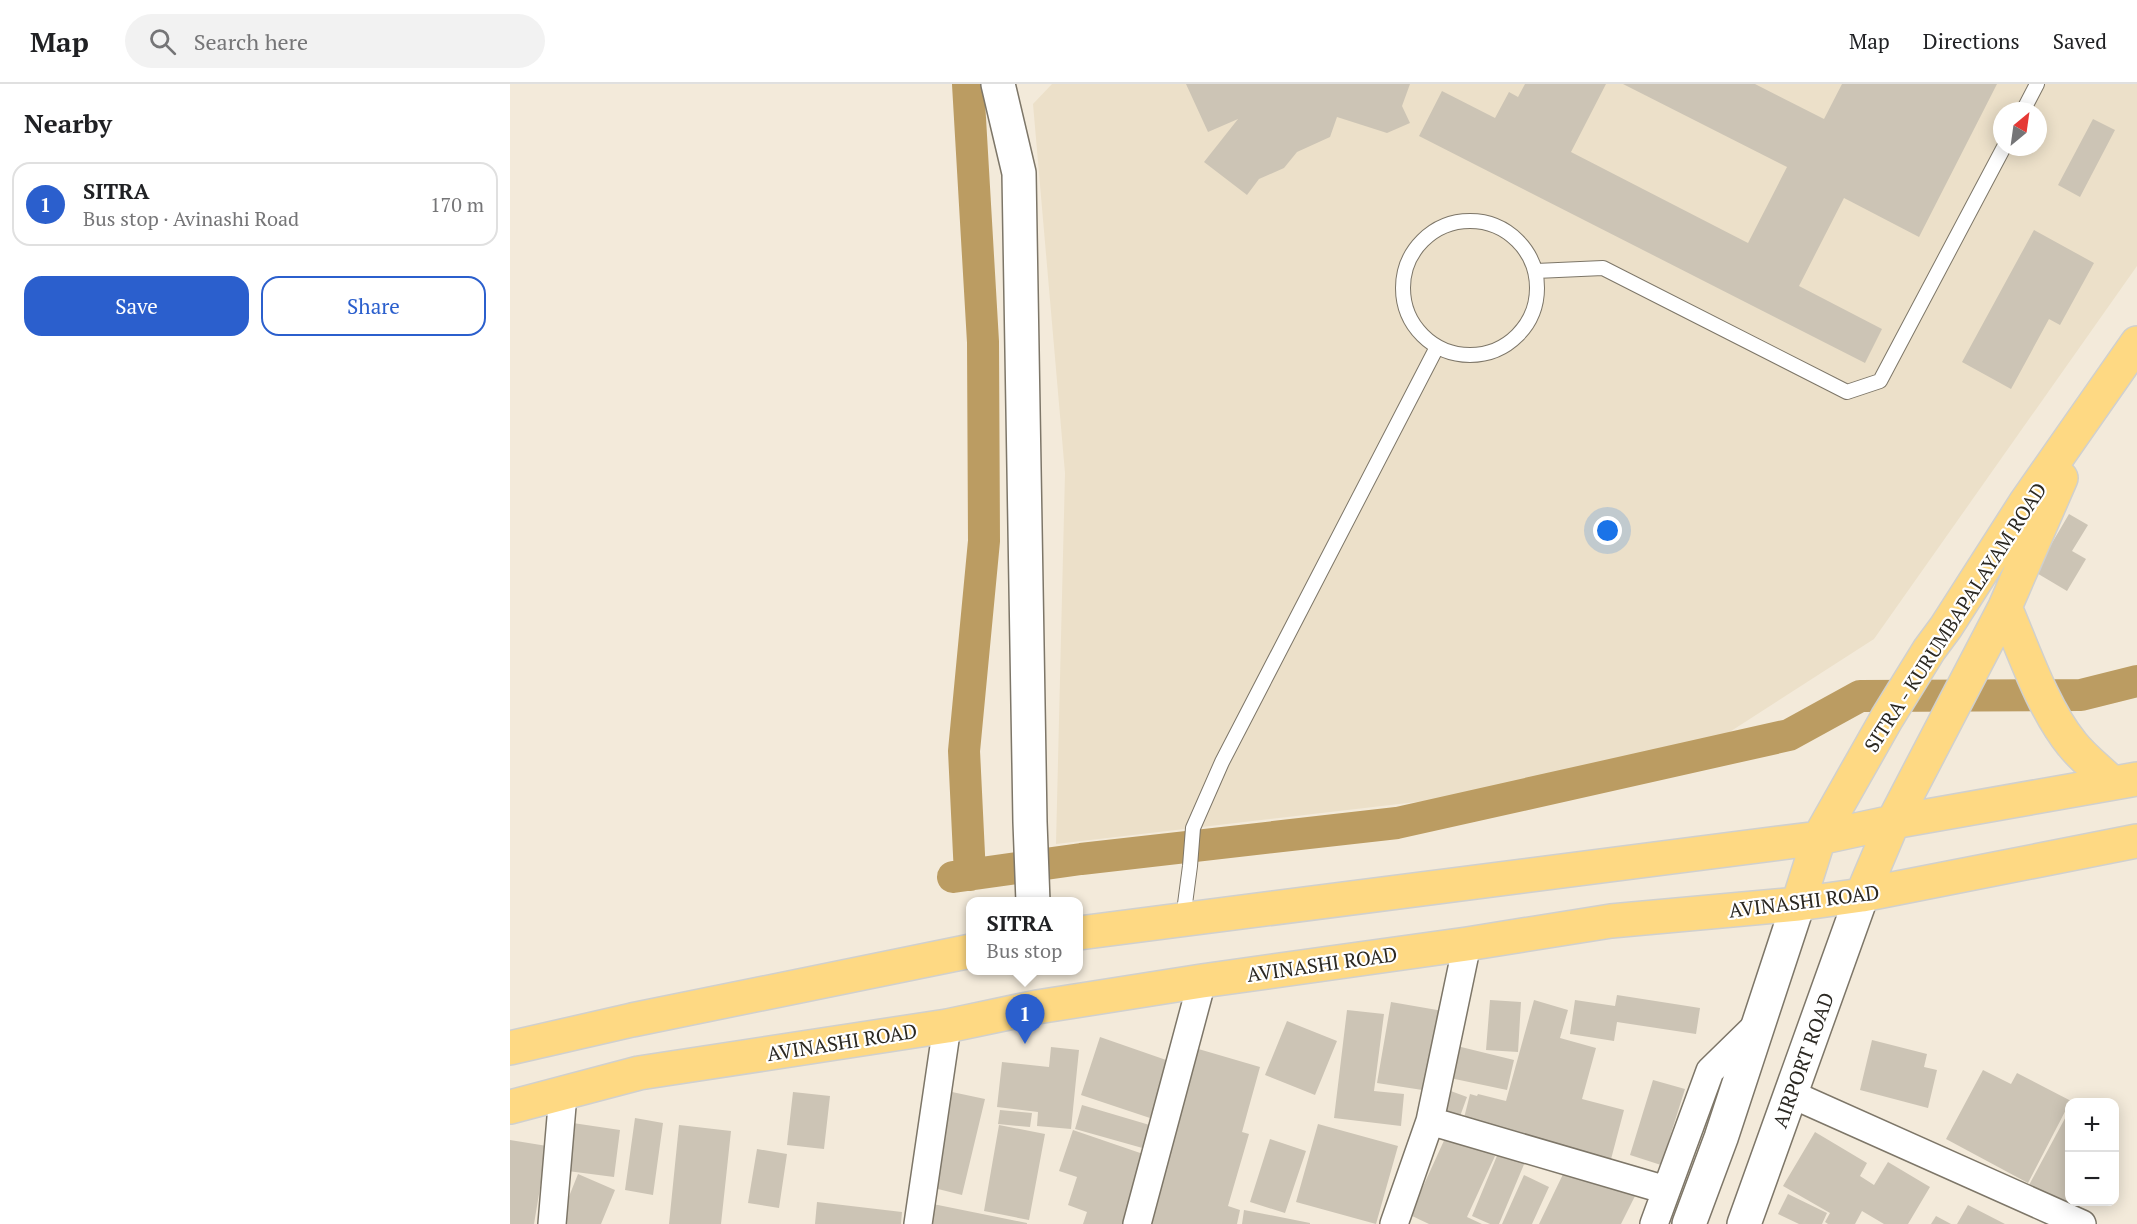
<!DOCTYPE html>
<html lang="en">
<head>
<meta charset="utf-8">
<style>
  body { margin:0; font-family:"PT Serif",serif; background:#f2f2f2; color:#202124 }
  .controls { position:absolute; right:18px; bottom:18px; display:grid; overflow:hidden; border-radius:12px; box-shadow:0 3px 15px #0003 }
  .controls button { width:54px; height:54px; display:grid; place-items:center; padding:0; border:0; border-bottom:2px solid #e0e0e0; background:#fff; color:#202124; font:30px sans-serif }
  .compass { position:absolute; left:1483px; top:18px; width:54px; height:54px; border-radius:50%; background:#fff; box-shadow:0 3px 15px #0003; rotate:29deg }
  .you { position:absolute; left:1098px; top:447px; width:21px; height:21px; margin:-15px; border:4px solid #fff; border-radius:50%; background:#1a73e8; box-shadow:0 0 0 9px #1a73e833 }
  .badge { display:grid; place-items:center; width:39px; height:39px; border-radius:50%; background:#2b5fcd; color:#fff; font-size:20px; font-weight:700 }
  .pin { position:absolute; translate:-50% -50px; filter:drop-shadow(0 2px 3px #0008) }
  .pin::after { content:''; position:absolute; top:32px; width:21px; height:18px; background:inherit; clip-path:polygon(0 0,100% 0,50% 100%) }
  .popup { position:absolute; left:456px; top:813px; width:117px; height:78px; box-sizing:border-box; display:grid; place-content:center; border-radius:12px; background:#fff; filter:drop-shadow(0 2px 4px #0005); font-size:20px; white-space:nowrap; color:#757577 }
  .popup b { font-size:22px; color:#202124 }
  .popup::after { content:''; position:absolute; left:50%; top:100%; margin-left:-12px; border:12px solid transparent; border-top-color:#fff }
  .list { margin:0; padding:0; list-style:none }
  h2 { display:flex; justify-content:space-between; align-items:center; height:78px; margin:0; padding:0 24px; font-size:26px }
  h2 small { font-size:20px; font-weight:400; color:#757577 }
  .list li { display:grid; grid-template-columns:39px 1fr auto; gap:18px; align-items:center; box-sizing:border-box; height:84px; margin:0 12px 12px; padding:0 12px; border:2px solid #e0e0e0; border-radius:18px }
  .list b { display:block; font-size:22px; white-space:nowrap }
  .list p { margin:0; font-size:20px; white-space:nowrap; color:#757577 }
  .list em { font-size:20px; font-style:normal; color:#757577 }
  .actions { display:flex; gap:12px; padding:18px 24px }
  .actions a { flex:1; padding:14px 0; border:2px solid #2b5fcd; border-radius:18px; text-align:center; font-size:21px; color:#2b5fcd }
  .actions .main { background:#2b5fcd; color:#fff }
  .icon { flex:none; width:33px; height:33px; fill:none; stroke:currentColor; stroke-width:2; stroke-linecap:round; stroke-linejoin:round }
  .map { position:relative; flex:none; width:1627px; height:1140px; overflow:hidden }
  header { display:flex; align-items:center; gap:36px; box-sizing:border-box; height:84px; padding:0 30px; background:#fff; border-bottom:2px solid #e0e0e0 }
  header strong { font-size:28px }
  nav { display:flex; gap:33px; margin-inline-start:auto; font-size:21px }
  .search { width:420px; height:54px; background:#f2f2f2; display:flex; align-items:center; gap:15px; box-sizing:border-box; padding:0 21px; border-radius:33px; color:#757577; font-size:22px }
  main { display:flex }
  aside { flex:1; background:#fff }
  .map>svg:first-child { display:block }
</style>
</head>
<body>
<header>
<strong>Map</strong>
<div class="search"><svg class="icon" aria-label="search" viewBox="0 0 24 24"><circle cx="10" cy="10" r="6"/><path d="M15 15l6 6"/></svg>Search here</div>
<nav><a>Map</a><a>Directions</a><a>Saved</a></nav>
</header>
<main>
<aside>
<h2>Nearby<small></small></h2>
<ul class="list">
<li><span class="badge">1</span><div><b>SITRA</b><p>Bus stop · Avinashi Road</p></div><em>170 m</em></li>
</ul>
<div class="actions"><a class="main">Save</a><a>Share</a></div>
</aside>
<div class="map">
<svg width="1627" height="1140" viewBox="0 0 1627 1140">
  <rect width="100%" height="100%" fill="#f3eada"/>
  <path fill="#ece0c9" fill-rule="evenodd" d="M542,0H1627V182L1364,555L1156,689L546,760L555,389L523,20ZM1492,27H1528V63H1492Z"/>
  <g fill="none" stroke-linecap="round" stroke-linejoin="round">
    <path stroke="#bb9c62" stroke-width="32" d="M458,0L473,258L474,457L454,667L460,791
      M443,793L571,775L887,739L1279,651L1350,612L1571,611L1627,597"/>
  </g>
  <path fill="#ccc4b5" d="M676,0H900L892,22L900,39L877,49L827,33L820,53L787,68L774,84L749,95L737,111L694,78L728,35L698,48Z
    M1015,0H1096L1061,68L1238,159L1277,83L1113,0H1245L1314,35L1332,0H1487L1409,153L1334,114L1289,202L1372,245L1355,279L909,52L932,7L985,34L999,8L1008,13Z
    M1583,35L1605,46L1570,113L1548,101Z
    M1524,146L1584,179L1550,241L1539,235L1501,305L1452,278Z
    M1559,430L1578,441L1562,467L1576,475L1557,507L1525,488Z
    M1107,911L1190,924L1186,950L1107,938L1104,957L1060,950L1065,916L1105,922Z
    M980,916L1011,918L1008,968L976,966Z
    M1024,916L1058,926L1050,954L1086,964L1072,1015L1114,1026L1100,1079L952,1042L960,1010L967,1012L968,1010L996,1017Z
    M881,918L933,927L919,1007L867,999Z
    M837,926L874,930L864,1007L894,1010L891,1042L824,1034Z
    M777,937L827,957L805,1011L755,991Z
    M590,953L659,977L640,1034L571,1011Z
    M1362,956L1417,970L1414,983L1427,986L1418,1024L1350,1006Z
    M947,962L1004,976L997,1006L940,994Z
    M541,963L569,966L561,1045L527,1042L528,1028L487,1023L492,978L539,983Z
    M685,964L750,983L732,1048L739,1050L718,1122L730,1126L727,1140H636Z
    M1473,986L1501,1000L1507,989L1563,1018H1560L1518,1099L1436,1055Z
    M1143,996L1175,1005L1151,1081L1120,1071Z
    M938,1006L957,1013L948,1038L930,1031Z
    M283,1008L320,1012L314,1065L277,1061Z
    M442,1008L475,1015L452,1111L420,1103Z
    M572,1021L643,1042L636,1065L565,1045Z
    M1560,1025V1118H1572L1567,1127L1519,1101Z
    M490,1026L522,1029L520,1043L488,1040Z
    M125,1034L153,1039L143,1111L115,1106Z
    M56,1038L110,1046L104,1093L50,1086Z
    M808,1040L888,1062L866,1140L786,1118Z
    M169,1041L221,1047L211,1140H159Z
    M489,1041L535,1050L519,1136L474,1127Z
    M563,1046L639,1072L616,1140H573L577,1128L558,1121L567,1093L549,1087Z
    M1305,1048L1357,1079L1350,1092L1364,1101L1378,1078L1420,1103L1398,1140H1374L1352,1127L1345,1140H1318L1315,1138L1320,1129L1273,1102Z
    M937,1050L985,1072L957,1133L972,1140H919L900,1131Z
    M760,1055L796,1067L775,1129L740,1118Z
    M0,1056L37,1062L24,1140H0Z
    M247,1065L277,1070L269,1124L238,1119Z
    M989,1067L1015,1078L989,1140H980L962,1132Z
    M1056,1084L1093,1103L1098,1094L1127,1108L1111,1140H1029Z
    M68,1090L105,1106L91,1140H48Z
    M1014,1091L1039,1103L1022,1140H992Z
    M1278,1110L1317,1129L1312,1140H1289L1268,1130Z
    M307,1118L392,1128L391,1140H305Z
    M423,1120L517,1139V1140H419Z
    M1458,1121L1495,1140H1447Z
    M734,1126L800,1139V1140H732Z
    M1426,1132L1441,1140H1421Z"/>
  <g fill="none" stroke-linecap="round" stroke-linejoin="round">
    <g stroke="#7d7668" stroke-width="16">
      <path id="lane" d="M1513,27L1527,0
        M893 204a67 67 0 1 1 134 0a67 67 0 1 1-134 0Z
        M1026,187L1093,184L1337,308L1370,297L1494,63
        M673,835L680,782L683,744L712,678L927,263"/>
    </g>
    <g stroke="#7d7668" stroke-width="30">
      <path id="street" d="M1281,1010L1572,1140
        M920,1037L1156,1106
        M42,1140L53,1010
        M408,1140L437,942
        M627,1140L692,897
        M884,1140L920,1037L957,860
        M1144,1140L1200,987L1248,940"/>
    </g>
    <g stroke="#7d7668" stroke-width="36">
      <path id="secondary" d="M488,0L509,89L520,738L523,818
        M1179,1140L1211,1054L1288,820
        M1234,1140L1352,811"/>
    </g>
    <g stroke="#d0d0ce" stroke-width="36">
      <path id="primary" d="M1495,523C1513,565 1533,625 1562,660C1573,674 1589,686 1602,699
        M1352,811L1383,738L1495,523L1551,394
        M1288,820L1309,754L1377,634L1419,566L1436,543L1516,418L1627,259
        M569,849L1309,754L1383,738L1627,695
        M0,964L122,936L461,867
        M0,1023L129,989L437,942L527,923L692,897L957,860L1101,837L1288,820L1352,811L1627,757"/>
    </g>
    <use href="#lane" stroke="#fff" stroke-width="14"/>
    <use href="#street" stroke="#fff" stroke-width="27"/>
    <use href="#secondary" stroke="#fff" stroke-width="33"/>
    <use href="#primary" stroke="#fed983" stroke-width="33"/>
  </g>
  <g text-anchor="middle" dominant-baseline="central" stroke-width="4.5" stroke-linejoin="round" paint-order="stroke">
    <g font-size="20" fill="#2b2822" stroke="#fff">
      <text transform="translate(1445 533) rotate(-57)">SITRA - KURUMBAPALAYAM ROAD</text>
      <text transform="translate(1294 817) rotate(-7)">AVINASHI ROAD</text>
      <text transform="translate(812 880) rotate(-8)">AVINASHI ROAD</text>
      <text transform="translate(332 958) rotate(-9)">AVINASHI ROAD</text>
      <text transform="translate(1293 976) rotate(-70)">AIRPORT ROAD</text>
    </g>
  </g>
</svg>
<div class="controls">
<button>+</button>
<button>−</button>
</div>
<svg class="compass" viewBox="-18 -18 36 36"><path d="M0-13l5 13h-10z" fill="#e53935"/><path d="M0 13l5-13h-10z" fill="#757577"/></svg>
<div class="you"></div>
<div class="pin badge" style="left:515px;top:960px">1</div>
<div class="popup"><b>SITRA</b>Bus stop</div>
</div>
</main>
</body>
</html>
